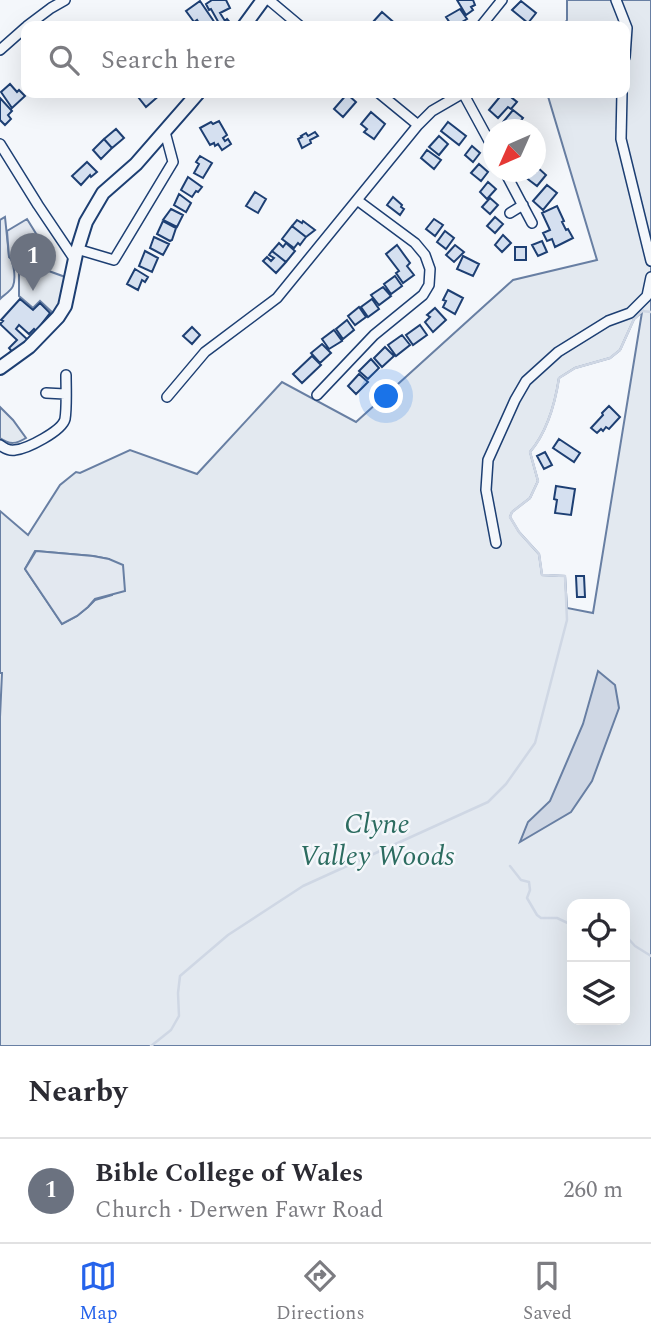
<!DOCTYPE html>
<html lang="en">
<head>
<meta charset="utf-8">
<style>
  body { margin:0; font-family:Spectral,serif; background:#f2f2f3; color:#2b2b33 }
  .controls { position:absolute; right:21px; bottom:21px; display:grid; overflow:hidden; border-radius:14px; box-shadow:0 7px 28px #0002 }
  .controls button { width:63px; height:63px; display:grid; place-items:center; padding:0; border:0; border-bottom:2px solid #e1e1e2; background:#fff; color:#2b2b33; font:35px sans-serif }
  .compass { position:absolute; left:483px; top:119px; width:63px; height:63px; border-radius:50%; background:#fff; box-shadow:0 7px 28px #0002; rotate:225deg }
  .you { position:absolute; left:387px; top:397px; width:24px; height:24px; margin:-18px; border:5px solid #fff; border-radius:50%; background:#1a73e8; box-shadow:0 0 0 10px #1a73e833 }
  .badge { display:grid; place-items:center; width:46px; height:46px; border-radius:50%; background:#2563eb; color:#fff; font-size:23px; font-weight:700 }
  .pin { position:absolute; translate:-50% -58px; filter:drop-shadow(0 2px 4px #0008) }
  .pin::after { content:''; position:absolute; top:37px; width:24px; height:21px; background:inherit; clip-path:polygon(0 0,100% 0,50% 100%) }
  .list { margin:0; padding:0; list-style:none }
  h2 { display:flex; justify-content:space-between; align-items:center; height:91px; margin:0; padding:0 28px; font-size:30px }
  h2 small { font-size:23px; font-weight:400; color:#7c7c81 }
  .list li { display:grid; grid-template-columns:46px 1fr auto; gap:21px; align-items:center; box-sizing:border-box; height:105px; padding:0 28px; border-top:2px solid #e1e1e2 }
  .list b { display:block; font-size:26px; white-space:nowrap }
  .list p { margin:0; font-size:23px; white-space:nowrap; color:#7c7c81 }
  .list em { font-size:23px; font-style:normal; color:#7c7c81 }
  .icon { flex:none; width:38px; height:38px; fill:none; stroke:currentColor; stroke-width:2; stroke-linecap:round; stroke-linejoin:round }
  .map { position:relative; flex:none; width:651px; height:1046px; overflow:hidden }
  .search { position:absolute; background:#fff; box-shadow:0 7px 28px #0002; left:21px; right:21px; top:21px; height:77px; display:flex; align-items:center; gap:18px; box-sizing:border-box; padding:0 24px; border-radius:14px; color:#7c7c81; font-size:26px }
  .sheet { height:196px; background:#fff }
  nav { display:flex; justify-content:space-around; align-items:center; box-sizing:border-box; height:98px; border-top:2px solid #e1e1e2; background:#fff; font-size:19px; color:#7c7c81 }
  nav a { display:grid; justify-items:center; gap:4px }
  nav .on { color:#2563eb }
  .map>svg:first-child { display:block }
</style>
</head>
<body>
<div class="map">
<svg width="651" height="1046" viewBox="0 0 651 1046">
  <rect width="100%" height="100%" fill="#f4f7fb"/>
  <path fill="#e3e9f0" stroke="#687fa3" stroke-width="2" fill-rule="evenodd" d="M567,0H651V1046H0V717L2,673H0V511L28,535L60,485L76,472L80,473L130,450L197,474L282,382L356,422L513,280L597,260L547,93H625V26H563L567,20ZM642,312L593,613L567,608L565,576L542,575L539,554L519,532L510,517L512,512L530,498L538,481L530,452C547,432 555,404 559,378L575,368L610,358L620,350L634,319ZM35,551L93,556L109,559L112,595L95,600L88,607L77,616L62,624L25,569ZM572,904H625V1020H572Z
    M5,217L9,256C14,262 16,278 13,286C11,291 4,295 0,299V220Z
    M26,262L38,264L46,270L68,278L62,303L54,314L40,301L33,308L19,296V264Z
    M0,407L13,420L26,438C16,444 10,445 0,438Z"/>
  <path fill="#e3e8f0" stroke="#687fa3" stroke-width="2" d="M27,219L53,261L46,270L38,264L31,262H26L17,265L9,257L7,231Z
    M36,551L93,556L109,559L123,565L125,591L95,599L88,607L77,616L62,624L25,569Z"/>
  <path fill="#cfd7e4" stroke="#687fa3" stroke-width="2" d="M598,671L615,685L619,708L592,781L571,812L520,842L528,822L550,801L583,724Z"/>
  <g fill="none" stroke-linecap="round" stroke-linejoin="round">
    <path stroke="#cfd7e4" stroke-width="2.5" d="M510,866L521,880L529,882L530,890L527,898L537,915L541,918H557L572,925
      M625,935L635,946L651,956
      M151,1046L171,1030L179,1016L178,993L180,976L228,935L303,886L488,802L506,784L535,743L567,620L565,576L542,575L539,554L519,532L510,517L512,512L530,498L538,481L530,452C547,432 555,404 559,378L575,368L610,358L620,350L634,319L642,311L651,312"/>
  </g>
  <path fill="#d5e0f0" stroke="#1d3f73" stroke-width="2" d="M212,0H226L230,8L220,13L225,21L227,19L233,26L220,25L211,9L209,10L206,4Z
    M457,0H473L475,5L471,7L473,10L466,15Z
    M200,1L217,26H201L197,20L194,22L186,11Z
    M521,1L536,13L528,23L512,10Z
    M460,9L467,19L455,26H452L446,17Z
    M382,12L398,26H378L373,22Z
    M10,84L17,92L19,90L25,96L12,108L1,92Z
    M135,93H160L161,94L146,107Z
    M503,93H506L517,102L511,109L508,107L498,118L489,110Z
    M347,94L356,102L343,117L334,109Z
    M0,98L12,111L8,115L11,119L5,125L0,120Z
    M513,110L523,118L513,130H502L499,127Z
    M371,112L385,124L374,139L364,132L367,129L361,124Z
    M219,121L227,135L223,138L225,141L228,139L231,144L222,150L218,144L215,146L214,143L210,145L200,128L211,122L213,124Z
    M448,122L466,136L459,145L441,131Z
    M116,129L124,138L112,148L104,139Z
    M315,132L318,136L310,140L311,143L302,148L298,139L302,137L301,136L306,133L308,136Z
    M439,136L448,144L439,155L429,147Z
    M104,139L112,148L101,159L93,150Z
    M472,146L480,153L473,162L465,155Z
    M427,150L441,160L434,169L421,158Z
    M200,156L212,163L203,178L194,173L199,164L196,162Z
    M87,162L97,172L91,177L90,175L81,185L72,176Z
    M479,164L488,172L481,181L471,173Z
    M536,166L546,175L537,186L525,177L530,172H536Z
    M188,177L202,187L198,192L196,191L192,197L181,190Z
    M488,182L496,189L487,199L480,192Z
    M547,185L557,193L543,210L533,201Z
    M255,192L266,199L258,213L246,206Z
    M179,194L191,203L186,212L174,205Z
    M393,197L402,205L401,207L404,209L400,215L387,205Z
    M490,198L498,205L490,214L482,207Z
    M557,206L564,221L562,222L566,230L568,229L573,238L555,247L552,239L547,241L543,233L550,230L542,213Z
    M171,209L183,215L177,227L163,220Z
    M495,217L503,224L495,233L487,226Z
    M434,219L443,225L435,236L426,229Z
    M297,220L302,223L303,221L315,230L306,237L292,226Z
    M163,221L176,228L172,240L170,241L157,234Z
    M292,226L306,237L300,245L298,243L294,248L282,239Z
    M445,231L454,238L446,249L437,242Z
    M503,235L511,243L502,252L495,245Z
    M154,237L169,244L163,255L150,248Z
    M542,241L547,252L538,256L532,245Z
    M279,243L283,247L286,243L295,251L286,262L272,251Z
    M397,245L410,263L407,266L414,275L403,283L396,273L399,271L386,254Z
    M455,245L464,252L454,262L446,255Z
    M515,247H526V260H515Z
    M145,251L158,258L152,272L139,266Z
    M272,251L286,262L276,273L263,261L267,257L271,261L274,258L269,255Z
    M463,256L479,264L473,276L457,269Z
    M135,269L148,277L145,282L142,280L138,290L127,284Z
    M395,276L402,286L391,294L384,284Z
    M383,287L391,296L379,305L371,295Z
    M448,290L463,298L455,314L443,307L446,301L443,300Z
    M20,299L33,310L40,303L50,313L36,331L34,329L29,334L19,325L16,329L28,340L14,354L9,348L17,340L0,324L3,321L1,320Z
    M372,299L379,309L368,317L361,307Z
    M359,307L366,317L355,325L348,316Z
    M435,308L446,320L433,332L425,322L430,317L427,315Z
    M347,320L354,330L343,339L336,329Z
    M420,325L427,335L413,345L406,335Z
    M192,327L200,335L192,344L183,336Z
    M334,330L342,341L329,349L322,339Z
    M402,335L410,345L396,356L388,345Z
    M322,344L331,353L320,363L311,353Z
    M385,347L394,356L382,367L374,358Z
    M312,356L321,365L302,383L293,374Z
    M371,359L379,368L368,379L359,371Z
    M359,374L368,382L356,394L348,386Z
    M609,406L620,417L609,429L606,427L603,431L601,429L597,433L591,428L603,415L602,413Z
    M559,439L580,453L574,462L553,448Z
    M545,452L552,465L544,469L537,456Z
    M556,486L575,489L571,515L555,513L557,500L554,499Z
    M576,576H584L585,597H577Z"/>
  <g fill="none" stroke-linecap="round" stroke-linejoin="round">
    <g stroke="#1d3f73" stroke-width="12">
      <path id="minor" d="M269,0L300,26
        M616,0L627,28L625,57
        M27,26L51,8L65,0
        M481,26L502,0
        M0,50L26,27
        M379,93L418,125
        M463,93L494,150
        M622,93L621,139L651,261
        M0,144L38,205L75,260
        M505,172L532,223
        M510,213L523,205
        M77,249L114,260L173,162L165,132
        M46,393L65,394
        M317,395L374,335L423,295L429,285L430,269L425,255L415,243L357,200
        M167,397L205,352L277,298L418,125L432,111L463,93
        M0,445C5,449 9,451 15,450C27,449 62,431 65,419C67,407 66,388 66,375
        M496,543L486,490L488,460L515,400L526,381L558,352L608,321L630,313L647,296L651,277"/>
    </g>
    <g stroke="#1d3f73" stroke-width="16">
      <path id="secondary" d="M244,26L263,0
        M0,368L29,347L58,317L65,306L76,254L86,222L103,193L136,164L198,93"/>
    </g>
    <use href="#minor" stroke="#f4f7fb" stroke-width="9"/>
    <use href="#secondary" stroke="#f4f7fb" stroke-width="12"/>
  </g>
  <g text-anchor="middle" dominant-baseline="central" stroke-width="5" stroke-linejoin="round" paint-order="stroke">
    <g font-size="28" font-style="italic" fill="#2c6c60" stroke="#f4f7fb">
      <text x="377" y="824">Clyne<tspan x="377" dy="32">Valley Woods</tspan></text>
    </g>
  </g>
</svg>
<div class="controls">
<button><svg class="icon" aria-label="locate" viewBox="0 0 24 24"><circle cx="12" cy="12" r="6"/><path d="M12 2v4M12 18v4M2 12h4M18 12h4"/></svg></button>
<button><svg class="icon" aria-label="layers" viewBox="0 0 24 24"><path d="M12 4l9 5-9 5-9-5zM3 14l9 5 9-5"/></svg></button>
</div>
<svg class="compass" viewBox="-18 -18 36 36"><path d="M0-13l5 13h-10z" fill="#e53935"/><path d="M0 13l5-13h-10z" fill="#7c7c81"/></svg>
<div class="you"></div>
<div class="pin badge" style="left:33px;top:291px;background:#6b7280">1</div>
<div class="search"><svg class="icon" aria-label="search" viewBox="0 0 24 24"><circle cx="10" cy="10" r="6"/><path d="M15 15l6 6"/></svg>Search here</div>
</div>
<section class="sheet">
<h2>Nearby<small></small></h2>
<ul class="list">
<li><span class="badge" style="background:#6b7280">1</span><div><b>Bible College of Wales</b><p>Church · Derwen Fawr Road</p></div><em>260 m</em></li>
</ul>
</section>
<nav>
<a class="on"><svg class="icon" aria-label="map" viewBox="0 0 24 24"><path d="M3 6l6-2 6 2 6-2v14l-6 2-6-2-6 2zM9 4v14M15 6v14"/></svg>Map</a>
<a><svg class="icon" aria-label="directions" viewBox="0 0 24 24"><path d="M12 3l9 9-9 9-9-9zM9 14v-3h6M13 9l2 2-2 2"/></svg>Directions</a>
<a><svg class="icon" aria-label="saved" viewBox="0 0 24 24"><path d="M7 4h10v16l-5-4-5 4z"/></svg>Saved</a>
</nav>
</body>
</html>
